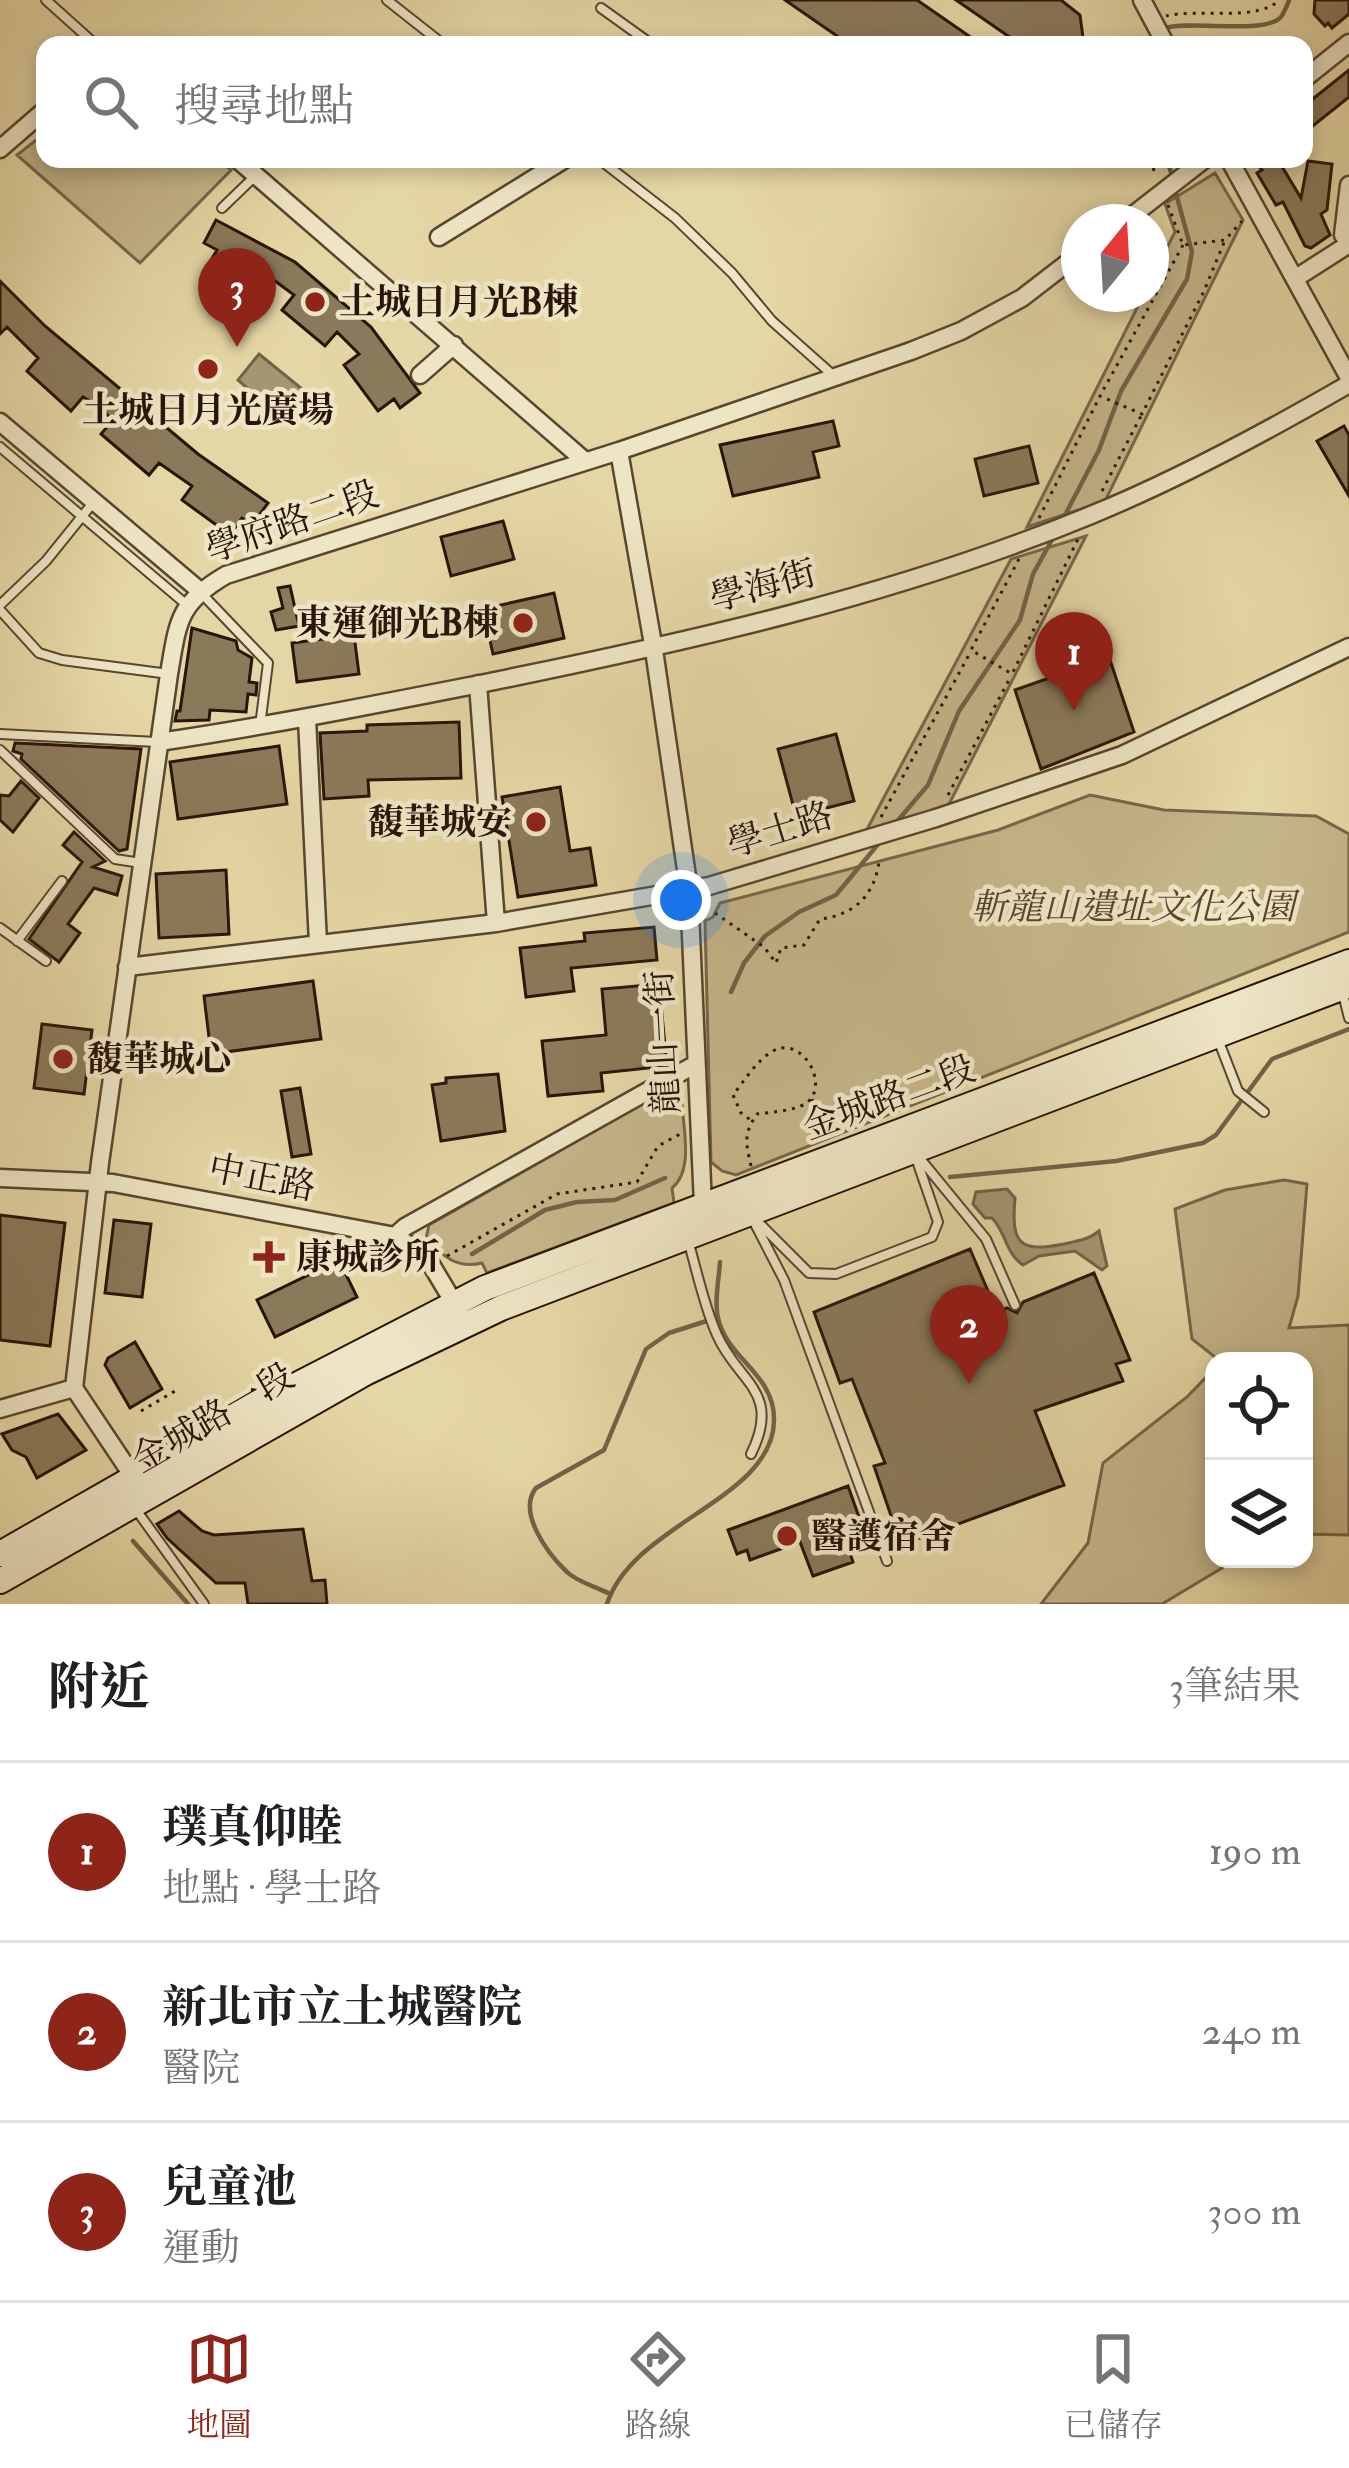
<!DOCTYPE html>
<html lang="zh-TW">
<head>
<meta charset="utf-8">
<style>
  body { margin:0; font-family:"IM FELL Double Pica","Noto Serif TC",serif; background:#f6f6f6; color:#202124 }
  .controls { position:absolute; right:36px; bottom:36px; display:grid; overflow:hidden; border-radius:24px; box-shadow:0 6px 18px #0003 }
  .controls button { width:108px; height:108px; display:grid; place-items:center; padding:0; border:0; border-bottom:3px solid #e0e0e0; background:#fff; color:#202124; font:60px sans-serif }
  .compass { position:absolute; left:1061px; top:204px; width:108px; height:108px; border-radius:50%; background:#fff; box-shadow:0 6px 18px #0003; rotate:18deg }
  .you { position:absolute; left:681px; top:900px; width:42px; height:42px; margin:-30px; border:9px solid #fff; border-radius:50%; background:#1a73e8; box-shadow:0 0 0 18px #1a73e833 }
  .badge { display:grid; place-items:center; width:78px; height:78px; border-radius:50%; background:#8f2418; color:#fff; font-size:39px; font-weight:700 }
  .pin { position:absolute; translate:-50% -99px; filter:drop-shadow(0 3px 6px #0008) }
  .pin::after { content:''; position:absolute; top:63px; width:42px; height:36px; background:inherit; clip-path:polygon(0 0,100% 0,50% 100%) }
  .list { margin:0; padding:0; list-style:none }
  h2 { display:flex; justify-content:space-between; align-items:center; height:156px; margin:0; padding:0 48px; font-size:51px }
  h2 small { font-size:39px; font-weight:400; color:#757577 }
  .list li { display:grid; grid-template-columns:78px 1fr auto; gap:36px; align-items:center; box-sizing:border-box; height:180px; padding:0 48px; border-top:3px solid #e0e0e0 }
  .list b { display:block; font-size:45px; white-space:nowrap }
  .list p { margin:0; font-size:39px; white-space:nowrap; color:#757577 }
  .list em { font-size:39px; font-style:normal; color:#757577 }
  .icon { flex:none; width:66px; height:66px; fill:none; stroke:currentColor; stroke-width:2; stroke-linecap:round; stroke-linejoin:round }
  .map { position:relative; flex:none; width:1349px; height:1604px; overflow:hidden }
  .search { position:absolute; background:#fff; box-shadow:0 6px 18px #0003; left:36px; right:36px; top:36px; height:132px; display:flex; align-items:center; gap:30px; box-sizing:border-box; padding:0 42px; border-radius:24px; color:#757577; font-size:45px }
  .sheet { height:696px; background:#fff }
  nav { display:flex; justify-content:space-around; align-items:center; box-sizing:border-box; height:168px; border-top:3px solid #e0e0e0; background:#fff; font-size:33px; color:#757577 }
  nav a { display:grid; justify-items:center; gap:6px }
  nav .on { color:#8f2418 }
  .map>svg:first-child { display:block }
</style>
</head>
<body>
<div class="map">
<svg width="1349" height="1604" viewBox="0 0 1349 1604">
  <rect width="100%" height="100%" fill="#e5d7a5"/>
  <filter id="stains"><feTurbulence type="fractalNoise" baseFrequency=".00167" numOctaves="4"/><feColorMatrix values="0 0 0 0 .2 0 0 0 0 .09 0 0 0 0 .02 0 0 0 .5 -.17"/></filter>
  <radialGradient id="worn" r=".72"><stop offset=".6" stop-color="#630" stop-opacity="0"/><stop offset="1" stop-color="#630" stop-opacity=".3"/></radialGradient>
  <path fill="#c5b68a" stroke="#77664a" stroke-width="3" d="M45,133V159H218L231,170L140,263L17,155Z
    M1215,173L1243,220L1105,501L1027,527L1144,294H1151V279L1175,232L1165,204Z
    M1086,536L946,810L865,833L1011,559Z
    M1090,795L1164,810L1316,816L1349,834V932L736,1175L722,1171L711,1162L705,921L713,917L720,903L998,830Z
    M667,1090L679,1093L682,1102C683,1129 694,1170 672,1188L674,1203L487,1273L482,1263C457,1269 444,1257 426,1239L429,1225Z
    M1284,1180L1307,1184L1298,1296L1289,1328L1349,1325V1535L1304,1534V1361H1220L1192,1339L1175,1209L1225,1190Z
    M1214,1369V1559H1237L1162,1604H1041L1088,1543L1103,1463L1187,1397Z"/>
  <path fill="#a59570" stroke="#736247" stroke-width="3" d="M259,354L307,393L284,420L238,380Z
    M1007,1189L1015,1198C1011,1244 1019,1253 1064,1244C1080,1240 1088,1240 1099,1231L1107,1266L1102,1270L1075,1251L1039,1256L1023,1265C1005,1253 1006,1232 992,1218H985L973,1204L976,1192Z"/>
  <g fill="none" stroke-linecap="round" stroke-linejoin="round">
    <path stroke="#736247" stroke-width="4.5" d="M1166,28C1192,20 1264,35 1281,17C1282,16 1289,2 1289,0
      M1167,159L1173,179
      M1064,517L1099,450L1121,391L1187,279L1192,252L1175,190
      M894,825L928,785L959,711L1020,620L1033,574L1053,538
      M731,992L744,963L765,936L799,912L836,895L879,843
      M950,1177L1116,1161L1203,1143L1216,1135L1272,1059L1349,1029
      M472,1254L545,1210L577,1202L615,1200L665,1178
      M133,1541L188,1604
      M610,1594C597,1587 577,1582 567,1572C547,1553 517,1512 536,1488L604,1450L646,1349L669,1333L713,1319
      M607,1604C633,1523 774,1499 774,1420C775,1374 727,1359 718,1318C714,1302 719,1279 720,1262"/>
  </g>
  <path fill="#8b7a5a" stroke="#291509" stroke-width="3" d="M785,0H917L982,45H850Z
    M956,0H1061L1080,15L1084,45H1021Z
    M1315,0H1349V14L1332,28L1328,23L1325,26L1314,14Z
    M1349,70V97L1304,133V106Z
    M1308,161L1332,164L1327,210L1321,214L1330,235L1311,248L1305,246L1283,202L1276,205L1257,173L1262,170L1255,162L1281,165L1301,198Z
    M216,220L295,262L371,327L420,393L400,408L394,399L378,411L344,365L359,354L337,332L325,346L282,310L294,295L271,278L261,296L207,267L217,250L204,243Z
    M0,281L45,326L198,454L268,503L252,525L242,518L230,535L182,500L192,486L159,463L149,475L101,434L113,420L95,404L83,397L71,411L27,371L38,358L7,327L0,334Z
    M833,421L839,446L813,452L819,477L733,496L720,445Z
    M1344,426L1349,435V496L1317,441Z
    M1029,446L1038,483L984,496L975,459Z
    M503,521L514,559L451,576L441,537Z
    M290,586L299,626L276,630L271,612L283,608L278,588Z
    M554,593L564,638L493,654L483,609Z
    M192,628L236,641L238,650L252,658L249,682L257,683L256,695L248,694L246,712L210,710L209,720L175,721L177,711H180Z
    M354,635L359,674L297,682L292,643Z
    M1109,657L1134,732L1041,769L1015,690Z
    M459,722L461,778L368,780L369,796L324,799L320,733L367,731V725Z
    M836,734L854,801L796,816L778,749Z
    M15,743L141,749L127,849L119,851L21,759L22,754L13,751Z
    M279,746L287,804L178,819L170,762Z
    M21,781L39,798L13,832L0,820V795L9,796Z
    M560,787L570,851L590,848L596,885L518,897L502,797Z
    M74,832L105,861L93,867L122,876L117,895L94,888L68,924L80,933L59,962L29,939L82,862L63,845Z
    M226,870L229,934L159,938L156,874Z
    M654,927L657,960L571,968L574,991L526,997L520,948L585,941L584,933Z
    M313,981L321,1039L211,1054L204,996Z
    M659,984L667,1066L601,1073L603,1091L548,1096L542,1041L606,1035L602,989Z
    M42,1024L92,1030L84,1094L34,1088Z
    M498,1074L505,1131L441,1141L432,1085L446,1083V1078Z
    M300,1088L311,1154L292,1157L281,1091Z
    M0,1215L65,1223L50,1346L0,1340Z
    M114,1220L151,1224L142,1297L105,1293Z
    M970,1249L997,1312L1007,1308L1017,1313L1023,1302L1094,1273L1130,1360L1116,1364L1123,1381L1035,1411L1064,1485L901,1545L874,1466L885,1463L852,1379L840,1383L814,1312Z
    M339,1260L357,1297L275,1337L257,1300Z
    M135,1342L162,1389L130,1408L105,1365L108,1358Z
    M58,1414L86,1450L37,1478L26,1457L12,1450L2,1434Z
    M848,1486L859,1517L840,1525L853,1562L813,1576L800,1542L750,1560L747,1550L737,1554L728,1530Z
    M179,1511L202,1531L214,1535L303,1529L312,1581L325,1580L327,1604H248L245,1583H216L167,1538L157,1524Z"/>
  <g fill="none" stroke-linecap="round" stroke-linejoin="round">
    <g stroke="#584630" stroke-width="12">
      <path id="service" d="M46,0L96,45
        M387,0L444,45
        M601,8L647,41L644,45
        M599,159L675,218L732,273L772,321L835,377
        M222,208L254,177
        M0,447L187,605
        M202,594L268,663L260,726
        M0,605L46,561L92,504
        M0,610L39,653L62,660L169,674
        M0,734L157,742
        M0,750L115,859L141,863
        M0,928L46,961
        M17,941L62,881
        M1342,990L1349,1018
        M1219,1042L1238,1091L1264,1112
        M918,1156L986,1239L1015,1305
        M754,1218L809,1273L836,1274L932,1237L938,1222L916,1158
        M753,1220L784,1280L887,1561
        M689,1244C698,1275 704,1306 717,1335C738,1383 782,1391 751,1454
        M137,1511L204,1604"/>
    </g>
    <g stroke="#584630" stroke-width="21">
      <path id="minor" d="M1142,0L1166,45
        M1304,79L1349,43
        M0,149L45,110
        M237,159L585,461
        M1229,159L1349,378
        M1124,222L1205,159
        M1343,235L1349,185
        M439,237L565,159
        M1296,278L1349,244
        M420,375L454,345
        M0,422L199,590
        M619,451L654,650L689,890L703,1205
        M478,684L496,923
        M307,719L318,943
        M159,742C267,726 373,705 480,684C687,642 895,596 1091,515C1179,479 1266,432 1349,384
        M127,967L496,923L709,886L936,818L1122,755L1349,647
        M0,1178L113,1183L395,1236L426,1256L460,1313
        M395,1236L405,1227L696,1064
        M0,1409L74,1388
        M140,1487L74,1388L100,1163L169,674C178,621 178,603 226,575L619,451L911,351L961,331L1022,298L1079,254"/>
    </g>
    <g stroke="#291509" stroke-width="28">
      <path id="secondary" d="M0,1554L291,1388L485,1288L1349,962
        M0,1581L365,1373L501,1308L1349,985"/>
    </g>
    <path stroke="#291509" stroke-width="3" stroke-dasharray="3 6" stroke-linecap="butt" d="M1166,16C1197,8 1259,22 1279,0
      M1153,159L1154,175
      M1168,205L1183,245L1225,240L1242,221
      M1183,245L1100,396L1142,414L1204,291L1225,240
      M1102,491L1142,414
      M1039,518L1100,396
      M269,542L270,517C291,503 303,508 315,530
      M1019,559L971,650L1012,674L1079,537
      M948,795L1011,676
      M881,817L971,651
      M715,913L764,947L776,963L781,948L804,945L820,919C854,915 874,896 879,862
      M812,1099L813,1107L831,1123V1135
      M751,1166C746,1143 743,1134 757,1114C771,1112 793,1111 805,1104C832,1087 802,1034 773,1051C757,1060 744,1081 733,1095L741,1113L752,1121
      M447,1256L557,1194L637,1182L658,1146L682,1133
      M141,1411L175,1391"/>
    <use href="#service" stroke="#eee5c4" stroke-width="8"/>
    <use href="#minor" stroke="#eee5c4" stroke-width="16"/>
    <use href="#secondary" stroke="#eee5c4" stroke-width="24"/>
  </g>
  <g fill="#8f2418" stroke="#eee5c4" stroke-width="4.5">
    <circle cx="315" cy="302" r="12"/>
    <circle cx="208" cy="369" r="12"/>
    <circle cx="523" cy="623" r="12"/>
    <circle cx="536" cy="822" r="12"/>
    <circle cx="63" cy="1059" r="12"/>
    <path d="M263 1239h12v12h12v12h-12v12h-12v-12h-12v-12h12z"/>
    <circle cx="787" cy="1536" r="12"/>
  </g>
  <g text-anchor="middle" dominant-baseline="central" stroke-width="9" stroke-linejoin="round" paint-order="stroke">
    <g font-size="36" font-weight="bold" fill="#291509" stroke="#eee5c4" text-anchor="start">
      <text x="339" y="302">土城日月光B棟</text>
      <text x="208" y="410" text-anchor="middle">土城日月光廣場</text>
      <text x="499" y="623" text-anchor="end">東運御光B棟</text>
      <text x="512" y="822" text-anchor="end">馥華城安</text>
      <text x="87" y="1059">馥華城心</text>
      <text x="296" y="1257">康城診所</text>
      <text x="811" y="1536">醫護宿舍</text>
    </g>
    <g font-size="36" fill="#291509" stroke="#eee5c4">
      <text transform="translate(292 522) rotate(-19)">學府路二段</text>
      <text transform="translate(763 586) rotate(-15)">學海街</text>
      <text transform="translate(780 830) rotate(-17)">學士路</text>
      <text transform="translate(663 1042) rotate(-93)">龍山一街</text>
      <text transform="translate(889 1098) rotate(-20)">金城路二段</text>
      <text transform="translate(262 1178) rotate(11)">中正路</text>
      <text transform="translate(213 1418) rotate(-30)">金城路一段</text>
    </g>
    <g font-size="36" font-style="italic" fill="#584530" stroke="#eee5c4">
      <text x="1133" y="907">斬龍山遺址文化公園</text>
    </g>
  </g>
  <rect width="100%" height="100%" filter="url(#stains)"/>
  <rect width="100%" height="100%" fill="url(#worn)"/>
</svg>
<div class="controls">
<button><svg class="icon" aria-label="locate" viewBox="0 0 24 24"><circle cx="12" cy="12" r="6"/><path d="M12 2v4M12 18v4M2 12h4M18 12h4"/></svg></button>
<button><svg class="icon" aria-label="layers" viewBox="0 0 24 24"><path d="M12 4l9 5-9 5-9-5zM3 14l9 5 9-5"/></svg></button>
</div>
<svg class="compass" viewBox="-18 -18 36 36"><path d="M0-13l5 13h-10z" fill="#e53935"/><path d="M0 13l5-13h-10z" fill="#757577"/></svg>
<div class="you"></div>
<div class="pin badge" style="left:1074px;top:711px">1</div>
<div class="pin badge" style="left:969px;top:1384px">2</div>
<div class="pin badge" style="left:237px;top:347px">3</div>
<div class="search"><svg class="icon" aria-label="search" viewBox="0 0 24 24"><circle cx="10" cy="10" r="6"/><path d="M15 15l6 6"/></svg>搜尋地點</div>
</div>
<section class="sheet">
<h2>附近<small>3筆結果</small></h2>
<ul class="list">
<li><span class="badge">1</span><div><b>璞真仰睦</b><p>地點 · 學士路</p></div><em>190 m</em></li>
<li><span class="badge">2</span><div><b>新北市立土城醫院</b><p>醫院</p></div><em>240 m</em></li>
<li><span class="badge">3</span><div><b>兒童池</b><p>運動</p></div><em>300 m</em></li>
</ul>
</section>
<nav>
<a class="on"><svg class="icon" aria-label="map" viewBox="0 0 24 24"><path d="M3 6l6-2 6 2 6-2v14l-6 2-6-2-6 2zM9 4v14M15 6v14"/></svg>地圖</a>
<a><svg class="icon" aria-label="directions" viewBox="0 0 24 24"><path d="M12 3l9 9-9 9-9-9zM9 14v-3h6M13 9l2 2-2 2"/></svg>路線</a>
<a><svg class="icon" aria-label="saved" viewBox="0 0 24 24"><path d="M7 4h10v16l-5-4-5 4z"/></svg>已儲存</a>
</nav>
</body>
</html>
